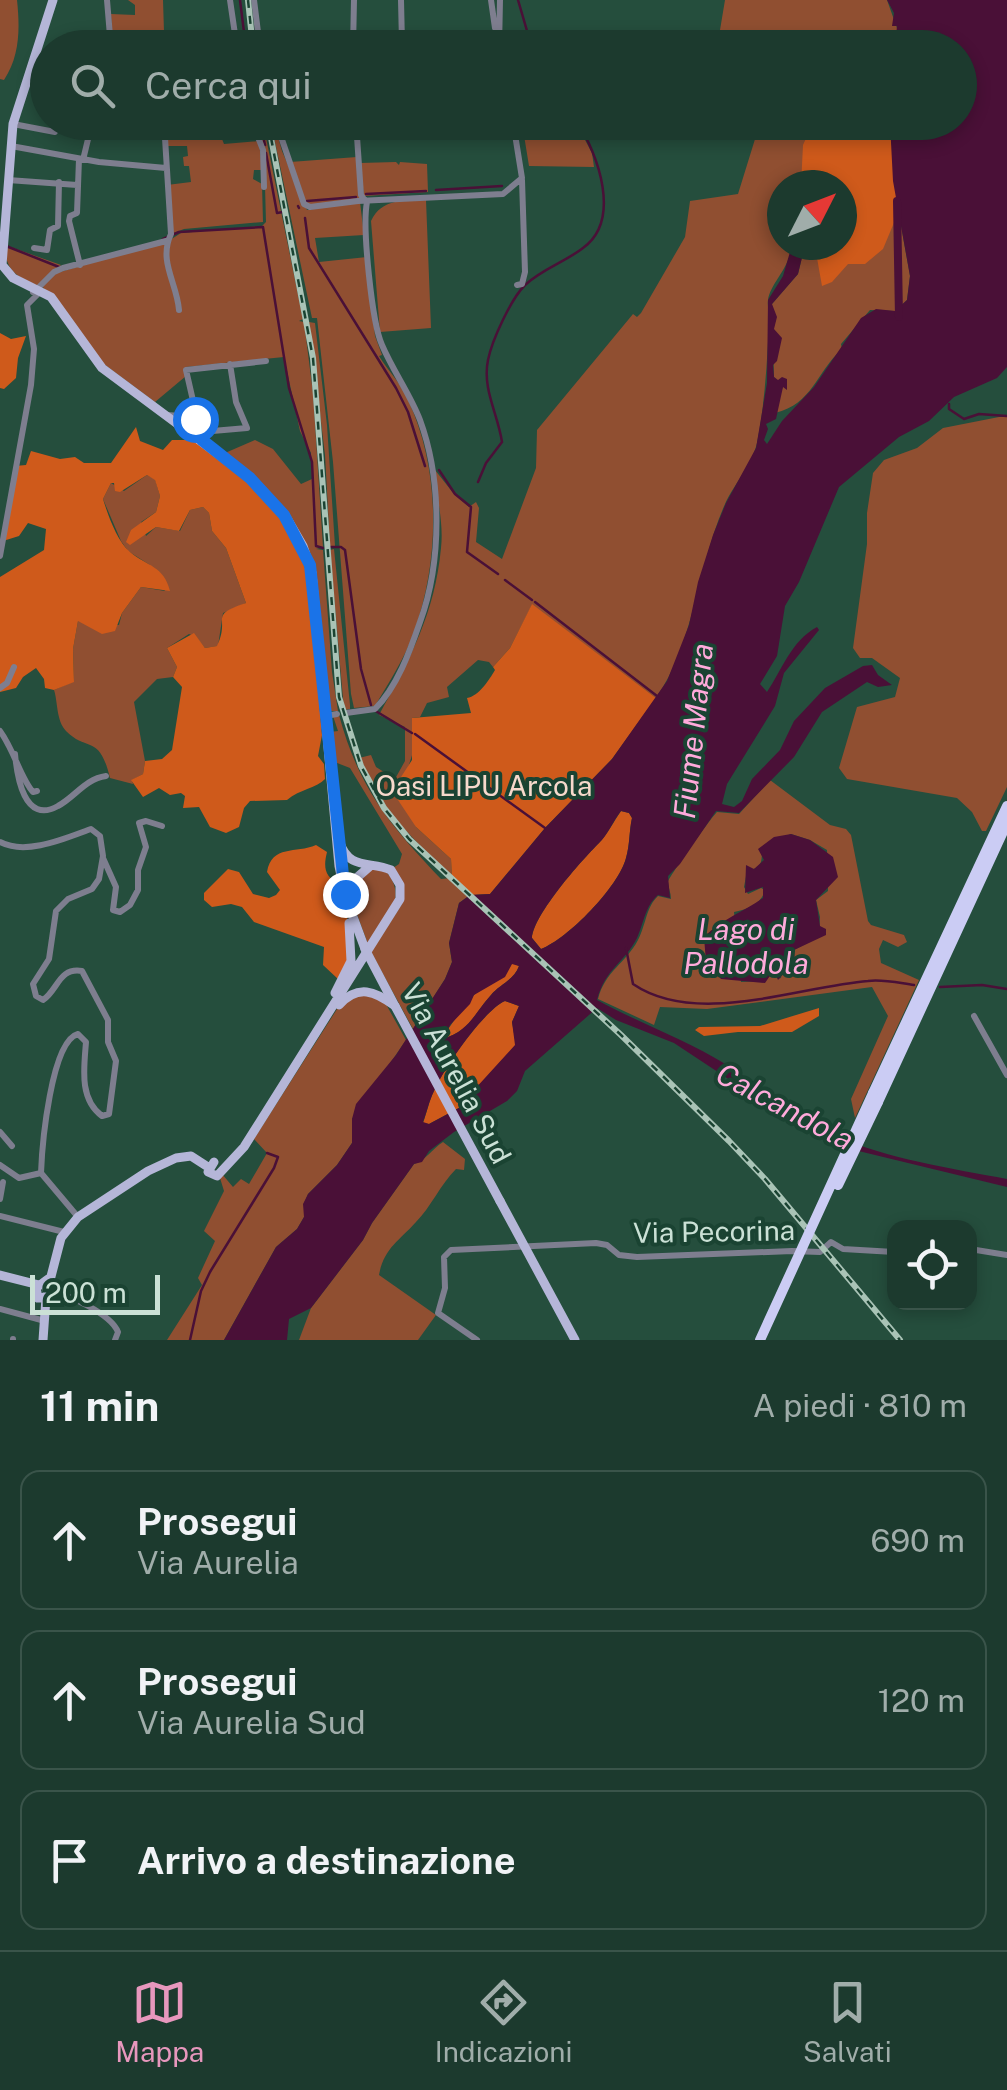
<!DOCTYPE html>
<html lang="it">
<head>
<meta charset="utf-8">
<style>
  body { margin:0; font-family:"Public Sans",sans-serif; background:#29453a; color:#f1f3f6 }
  .controls { position:absolute; right:30px; bottom:30px; display:grid; overflow:hidden; border-radius:20px; box-shadow:0 5px 15px #0003 }
  .controls button { width:90px; height:90px; display:grid; place-items:center; padding:0; border:0; border-bottom:2px solid #3a544a; background:#1c3a2e; color:#f1f3f6; font:50px sans-serif }
  .compass { position:absolute; left:767px; top:170px; width:90px; height:90px; border-radius:50%; background:#1c3a2e; box-shadow:0 5px 15px #0003; rotate:48deg }
  .scale { position:absolute; left:30px; bottom:25px; width:130px; box-sizing:border-box; padding-left:10px; border:5px solid #cbe1d6; border-top:0; font-size:28px; line-height:35px; white-space:nowrap; color:#cbe1d6; -webkit-text-stroke:8px #1a4332; paint-order:stroke }
  .stop { position:absolute; width:30px; height:30px; margin:-22px; border:8px solid #1a73e8; border-radius:50%; background:#fff }
  .stop.end { background:#1a73e8; border-color:#fff; box-shadow:0 2px 10px #0008 }
  .list { margin:0; padding:0; list-style:none }
  h2 { display:flex; justify-content:space-between; align-items:center; height:130px; margin:0; padding:0 40px; font-size:42px }
  h2 small { font-size:32px; font-weight:400; color:#a0adaa }
  .list li { display:grid; grid-template-columns:65px 1fr auto; gap:30px; align-items:center; box-sizing:border-box; height:140px; margin:0 20px 20px; padding:0 20px; border:2px solid #3a544a; border-radius:20px }
  .list b { display:block; font-size:38px; white-space:nowrap }
  .list p { margin:0; font-size:32px; white-space:nowrap; color:#a0adaa }
  .list em { font-size:32px; font-style:normal; color:#a0adaa }
  .icon { flex:none; width:55px; height:55px; fill:none; stroke:currentColor; stroke-width:2; stroke-linecap:round; stroke-linejoin:round }
  .map { position:relative; flex:none; width:1007px; height:1340px; overflow:hidden }
  .search { position:absolute; background:#1c3a2e; box-shadow:0 5px 15px #0003; left:30px; right:30px; top:30px; height:110px; display:flex; align-items:center; gap:25px; box-sizing:border-box; padding:0 35px; border-radius:55px; color:#a0adaa; font-size:38px }
  .sheet { height:610px; background:#1c3a2e }
  nav { display:flex; justify-content:space-around; align-items:center; box-sizing:border-box; height:140px; border-top:2px solid #3a544a; background:#1c3a2e; font-size:28px; color:#a0adaa }
  nav a { display:grid; justify-items:center; gap:5px }
  nav .on { color:#e797bd }
  .map>svg:first-child { display:block }
</style>
</head>
<body>
<div class="map">
<svg width="1007" height="1340" viewBox="0 0 1007 1340">
  <rect width="100%" height="100%" fill="#254e3d"/>
  <path fill="#904f31" fill-rule="evenodd" d="M0,0H17C20,28 20,56 4,80L0,79Z
    M128,0H163L164,32L112,34L111,14L135,15V5Z
    M725,0H887L898,31L895,36V47L717,48Z
    M232,36L233,47H166V40Z
    M166,123H199L201,133L216,131L222,123L223,132L212,133L213,140L222,139L224,144L259,141L262,170H254L253,179L262,184L263,222L184,229L171,234L167,185L191,182L189,166H184L183,157L188,156L187,146H167Z
    M253,123H263L303,319L299,321L304,322L313,393L323,547L316,549L323,550L332,672L338,711H328L314,565L278,503L248,470L225,453L255,440L273,449L301,484L312,479L311,453L300,431L284,357L186,367V376L155,402L97,359L42,286L53,274L170,240L181,233L262,226L266,222L264,150Z
    M271,123H274L282,151L307,210L360,202L364,235L315,238L319,262L367,257L375,336L382,355L379,356C388,371 401,383 408,400C441,470 440,560 414,632C405,658 389,682 375,706L354,708L351,694L333,462L317,318H312Z
    M522,123H576L592,153L594,167L529,166Z
    M760,123H890L893,181L910,276L907,300L895,311L870,310L841,344L842,349C816,372 813,404 775,413L783,386L774,377L772,304L798,274L805,245H842V185H782V245H792C789,270 771,282 768,300C767,307 770,316 769,323C767,363 765,403 757,443C752,465 734,484 725,504C697,567 695,642 656,698L532,605L510,648L493,667L489,662L478,660L447,687L449,697L427,703L420,717L412,718L414,749L406,774L416,827L451,859L452,878L470,895L459,903L449,943L452,962L445,979L413,1029L371,952L402,904L393,868L399,864L402,854L350,768L332,761L330,732L338,731L333,716L339,715C359,789 390,825 441,879L451,878L390,814L359,758L371,755L376,767L395,779L405,761V727L379,715C410,659 435,613 441,548C444,522 436,496 435,470L454,494L469,507L476,502L479,508L476,542L502,559L536,468L537,430L633,314L637,317L641,313L685,237L690,201L738,194Z
    M357,157L360,199L314,205L306,203L290,162Z
    M396,162L399,165L400,162L427,164L428,192L364,196L360,163Z
    M426,200L431,328L380,332L371,221C382,198 403,201 426,200Z
    M5,245L61,265L39,286C17,277 5,271 5,245Z
    M309,322L315,323L327,425L335,546H330L325,455Z
    M999,417H1007V787L986,831H982L972,812L957,798L847,779L839,768L857,707L895,697L900,678L872,658H860L853,648L867,544V513L873,473L884,460L917,448L943,428Z
    M147,475L155,479L160,496L156,512L141,522L146,536L156,527L180,531L190,510L203,507L209,513L212,531L226,548L246,603L223,613L218,646L205,648L196,637L189,634L167,648L177,667L173,677L157,679L134,702L145,761L143,774L132,780L133,784L110,778C99,733 88,753 66,731C56,720 58,702 54,690L74,681L73,649L78,621L119,625L122,613L141,587L165,591L150,565L128,551L121,541L103,499L111,483L124,491Z
    M334,549L350,705V709L344,710L330,550Z
    M770,780L830,825L846,829L851,835L868,921L871,925L904,935L907,942L898,947L883,940L879,949L881,963L919,980L855,1118L851,1099L888,1016L872,987L707,1009L660,1007L654,1025L598,999C605,971 626,963 638,940C646,925 646,907 658,896L671,899C671,893 668,887 668,882C669,877 710,819 717,812L739,814ZM791,834L810,840L827,850L828,891L816,900L820,917L819,937L794,950L792,966L787,959L784,961L781,978L778,979L774,970L762,981L741,982L734,912C747,910 762,904 765,890L761,888L748,894L744,887L747,871C766,867 760,859 763,846Z
    M370,869L385,870C410,898 385,920 369,947L354,906L353,886Z
    M352,993L382,997L406,1040L352,1119V1143L337,1165L308,1194L304,1204V1217L297,1229L276,1247L224,1340H167L202,1285L198,1278L215,1241L204,1231L224,1191L220,1178L222,1174L233,1187L241,1179L249,1184L267,1153L254,1139L339,1006Z
    M443,1142L465,1159L464,1170L456,1169C440,1185 431,1207 416,1222C399,1241 384,1248 379,1275L436,1315L418,1340H299L311,1308L363,1240L372,1223L414,1164C425,1161 432,1149 443,1142Z"/>
  <path fill="#cf5a1b" d="M813,123H890L898,213L883,249L865,264H848L832,282L822,286L817,258L821,245H842V185H801L803,145Z
    M0,333L11,339L26,336L18,358L16,378L4,389L0,388Z
    M136,427L140,441L163,450L172,440H194L253,486L279,515L294,539L308,576L322,735L318,756L324,764L325,779C317,788 300,789 287,800L250,801L244,808L239,827L226,833L210,827L199,807L183,808L185,796L181,793L170,795L159,788L143,797L131,780L143,774L145,761L162,759L172,750L182,687L173,677L177,667L167,648L194,633L205,648L217,646C231,617 207,616 246,603L226,548L212,531L209,513L203,507L190,510L179,531L156,527L130,545L126,542L131,530L156,512L160,496L155,480L147,475L120,492L115,491L114,483H111L103,499C108,515 117,541 130,552C147,566 164,566 170,591L141,587L122,613L115,631L102,634L78,621L73,649L74,682L54,690L45,688L44,679L36,668L23,677L16,688L0,692V577L44,550L46,529L28,523L19,536L3,541L15,466L26,465L31,451L60,459L75,457L84,463H111Z
    M532,604L656,698L612,759L545,828L490,894L470,895L452,878L451,859L416,827L392,791L412,760V718L471,713L467,698C479,696 489,680 495,670L493,667L510,648Z
    M621,811L629,813L632,818C629,831 630,845 626,858C619,886 568,939 541,949L532,938C534,914 581,861 599,843C607,835 614,821 621,811Z
    M316,845L327,852C323,868 325,877 339,884C346,921 362,946 338,979L323,965L324,947L254,922L242,907L231,904L212,907L204,900V893L228,869L239,872L253,894L269,898L276,895L280,890L267,872C272,844 296,854 316,845Z
    M512,963L519,966C514,980 500,984 491,995C473,1015 470,1031 442,1039C446,1031 470,998 476,993C489,982 503,981 512,963Z
    M505,1001L519,1006L512,1022L516,1045L475,1090L470,1102L429,1124L423,1123C427,1112 429,1101 434,1091C444,1068 484,1010 505,1001Z
    M819,1008V1016L792,1032H738L704,1036L695,1030L699,1027L760,1026Z"/>
  <path fill="#4a1037" fill-rule="evenodd" d="M887,0H1007V367L997,378L954,397L929,421L899,437L839,487L799,582L785,606L777,656L760,684L767,692C782,670 791,641 817,627L819,630L784,673L775,706L727,784L722,804L734,807L742,801L752,779L780,750L794,721L825,688L863,666L872,665L878,675L892,685L878,687L867,682L822,712L794,757L739,813L716,811L680,864L668,876L670,898L658,895C645,906 644,923 637,938C625,962 605,969 597,1000C639,1023 685,1039 727,1065C764,1089 796,1118 836,1136C884,1158 954,1169 1007,1179V1187L838,1146L807,1131L674,1043L616,1020L597,1008L525,1071L517,1091L507,1101L454,1132L429,1151L422,1162L414,1164L372,1223L363,1240L311,1308L289,1319L287,1340H224L276,1247L297,1229L304,1217L303,1204L308,1194L337,1165L352,1143V1119L356,1104L396,1055L445,979L452,962L449,943L459,903L470,895L490,894L545,828L612,759L667,681L689,625L698,582L713,535L726,503L756,448L767,383L768,300L783,276L792,245H805L798,274L772,304L777,317L774,329L782,338L777,361L773,365L774,377L778,380L782,377L787,379V390L783,387L776,419L766,424L768,429L764,440L767,444L782,421L814,387L861,318L876,309L895,311L907,300L910,276L893,181L890,123L960,122V48L895,47L897,26H892L894,13ZM621,811L629,813L632,818C629,831 630,845 626,858C619,886 568,939 541,949L532,938C534,914 581,861 599,843C607,836 613,821 621,811ZM512,964L519,966C514,980 500,984 491,995C473,1015 470,1030 443,1039L450,1025L470,1004L474,995L505,977ZM505,1001L519,1006L512,1022L515,1045L474,1090L470,1102L429,1124L423,1122C427,1112 429,1101 434,1091C444,1068 484,1010 505,1001Z
    M791,834L810,840L833,857L838,877L816,900L820,926L826,929V935L794,950L795,965L793,966L787,959L781,965L783,974L778,980L774,970L765,983L721,979L706,962L704,937C722,919 743,912 763,898V887L745,893L746,865L754,869L764,860L758,849L774,837Z"/>
  <g fill="none" stroke-linecap="round" stroke-linejoin="round">
    <path stroke="#4a1037" stroke-width="2.5" d="M240,0L246,48
      M518,0L532,48
      M260,122L265,145
      M266,153L277,213L283,212
      M436,190L502,186
      M366,194L426,191
      M307,201L356,197
      M298,206L299,208
      M305,218L309,248L396,388L408,412L425,466
      M163,239L179,232L263,227L289,388L312,462L316,546L323,548
      M6,246L59,267
      M949,404V409L964,419L979,414L1007,416
      M439,470L455,494L471,507L467,552L498,574
      M478,482L486,463L502,442C498,414 482,389 488,360C492,340 511,299 525,285C542,269 565,262 583,248C622,220 598,154 577,122
      M329,547H341L345,550L361,669L371,705
      M505,580L532,600
      M535,602L657,696
      M374,710L412,733
      M415,734L545,828
      M626,948L633,984C696,1027 797,987 868,981C883,979 899,983 914,985
      M940,987L982,985L1007,989
      M190,1340L201,1291L210,1272L274,1168L278,1157L267,1153"/>
    <path stroke="#4a1037" stroke-width="8" d="M897,201L899,317"/>
    <path stroke="#7e7e8f" stroke-width="6" d="M107,0L111,48
      M230,0L237,48
      M254,0L260,48
      M401,0L402,43L405,48
      M491,0L495,28
      M353,48L354,0
      M499,48L500,0
      M29,75L48,79
      M164,122L171,234C158,261 177,283 179,310
      M252,122L263,150L264,187
      M276,122L304,204L310,207L358,201L503,194L522,178L513,122
      M356,122L361,195L366,202
      M13,124L55,132L56,125L91,132
      M11,146L99,162L166,168
      M79,159L77,213L70,216L69,221L80,265
      M83,160L89,135L100,122
      M8,180L77,185
      M34,248L47,250L50,230L58,226L59,182
      M517,285L522,284L525,272L522,180
      M38,288L54,272L63,268L166,241
      M167,415L181,416L195,411
      M201,432L247,428L236,402L230,364
      M202,440L186,370L266,361
      M0,556L31,385L34,349L27,305L37,295L33,292
      M0,688L7,683L14,667
      M346,713L375,709C397,687 410,651 420,622C442,562 442,480 420,420C410,394 393,371 382,345C372,323 362,227 367,202
      M325,716L337,714
      M0,731C14,750 21,779 33,792L37,791
      M15,754C17,776 24,825 58,806C75,797 85,779 106,776
      M0,842C26,856 66,838 91,829L100,836L103,856L99,879L92,889L68,899L56,911L49,959L33,984L36,996L43,1000C58,990 59,967 82,971L108,1020V1042L116,1061L109,1114L102,1116C79,1099 84,1068 86,1042L78,1034C51,1041 42,1146 41,1173L78,1217
      M103,858L116,887L113,910L120,912L130,905L138,890V870L146,847L139,823L146,821L162,826
      M974,1016L1007,1075
      M0,1132L12,1146
      M0,1165L19,1178L41,1173
      M0,1199L3,1182
      M0,1216L64,1232
      M970,1249L1007,1255
      M49,1291C68,1294 111,1314 118,1332L115,1340
      M0,1309L45,1321
      M13,1340V1339
      M477,1340L438,1313L445,1288L444,1257L451,1250L596,1243L607,1245L619,1255L637,1257L792,1251L820,1252L831,1242L843,1249L894,1252"/>
    <path stroke="#b5b6d8" stroke-width="9" d="M53,0L13,124L2,265L13,278L51,297L102,368L250,478L285,515L303,546L312,573L339,866L345,895L365,949
      M352,903L353,881L369,867
      M335,993L351,961L349,923
      M339,1005C358,984 375,991 395,1006L500,1201
      M214,1162L208,1172L217,1176L244,1147L400,899V885L391,870C370,861 349,870 340,843
      M0,1275L39,1285
      M46,1286L48,1297L38,1298L36,1288L48,1279
      M48,1288L61,1238L78,1217L148,1171L176,1158L191,1156L208,1167
      M43,1340L46,1298"/>
    <path stroke="#cbccf4" stroke-width="10" d="M873,1093L1007,806
      M878,1102L1007,823"/>
    <g stroke="#a9c3b6" stroke-width="6">
      <path id="rail" d="M248,0L253,48
        M268,122L313,358L339,697L361,766L384,808L409,839L621,1035L729,1141L765,1179L900,1340"/>
    </g>
    <use href="#rail" stroke="#1a4332" stroke-width="2.5" stroke-dasharray="8" stroke-linecap="butt"/>
    <path stroke="#b5b6d8" stroke-width="9" d="M365,949L395,1006
      M500,1201L575,1340"/>
    <path stroke="#cbccf4" stroke-width="10" d="M838,1185L878,1102
      M760,1340L873,1093"/>
  </g>
  <g fill="none" stroke-linecap="round" stroke-linejoin="round">
    <path stroke="#1a73e8" stroke-width="12" d="M195,419L196,417L202,440L250,478L284,515L310,565L345,894"/>
  </g>
  <g text-anchor="middle" dominant-baseline="central" stroke-width="8" stroke-linejoin="round" paint-order="stroke">
    <g font-size="28" fill="#f7d9cc" stroke="#1a4332">
      <text x="484" y="785">Oasi LIPU Arcola</text>
    </g>
    <g font-size="28" fill="#cbe1d6" stroke="#1a4332">
      <text transform="translate(457 1073) rotate(62)">Via Aurelia Sud</text>
      <text transform="translate(714 1231) rotate(-1)">Via Pecorina</text>
    </g>
    <g font-size="30" font-style="italic" fill="#ffaadb" stroke="#1a4332">
      <text transform="translate(693 731) rotate(-84)">Fiume Magra</text>
      <text x="746" y="929">Lago di<tspan x="746" dy="34">Pallodola</tspan></text>
      <text transform="translate(785 1106) rotate(28)">Calcandola</text>
    </g>
  </g>
</svg>
<div class="controls">
<button><svg class="icon" aria-label="locate" viewBox="0 0 24 24"><circle cx="12" cy="12" r="6"/><path d="M12 2v4M12 18v4M2 12h4M18 12h4"/></svg></button>
</div>
<svg class="compass" viewBox="-18 -18 36 36"><path d="M0-13l5 13h-10z" fill="#e53935"/><path d="M0 13l5-13h-10z" fill="#a0adaa"/></svg>
<div class="scale">200 m</div>
<div class="stop" style="left:195px;top:419px"></div>
<div class="stop end" style="left:345px;top:894px"></div>
<div class="search"><svg class="icon" aria-label="search" viewBox="0 0 24 24"><circle cx="10" cy="10" r="6"/><path d="M15 15l6 6"/></svg>Cerca qui</div>
</div>
<section class="sheet">
<h2>11 min<small>A piedi · 810 m</small></h2>
<ul class="list">
<li><svg class="icon" aria-label="ahead" viewBox="0 0 24 24"><path d="M12 20V5M6 11l6-6 6 6"/></svg><div><b>Prosegui</b><p>Via Aurelia</p></div><em>690 m</em></li>
<li><svg class="icon" aria-label="ahead" viewBox="0 0 24 24"><path d="M12 20V5M6 11l6-6 6 6"/></svg><div><b>Prosegui</b><p>Via Aurelia Sud</p></div><em>120 m</em></li>
<li><svg class="icon" aria-label="arrive" viewBox="0 0 24 24"><path d="M6 21V4h12l-3 4 3 4H6"/></svg><div><b>Arrivo a destinazione</b></div></li>
</ul>
</section>
<nav>
<a class="on"><svg class="icon" aria-label="map" viewBox="0 0 24 24"><path d="M3 6l6-2 6 2 6-2v14l-6 2-6-2-6 2zM9 4v14M15 6v14"/></svg>Mappa</a>
<a><svg class="icon" aria-label="directions" viewBox="0 0 24 24"><path d="M12 3l9 9-9 9-9-9zM9 14v-3h6M13 9l2 2-2 2"/></svg>Indicazioni</a>
<a><svg class="icon" aria-label="saved" viewBox="0 0 24 24"><path d="M7 4h10v16l-5-4-5 4z"/></svg>Salvati</a>
</nav>
</body>
</html>
